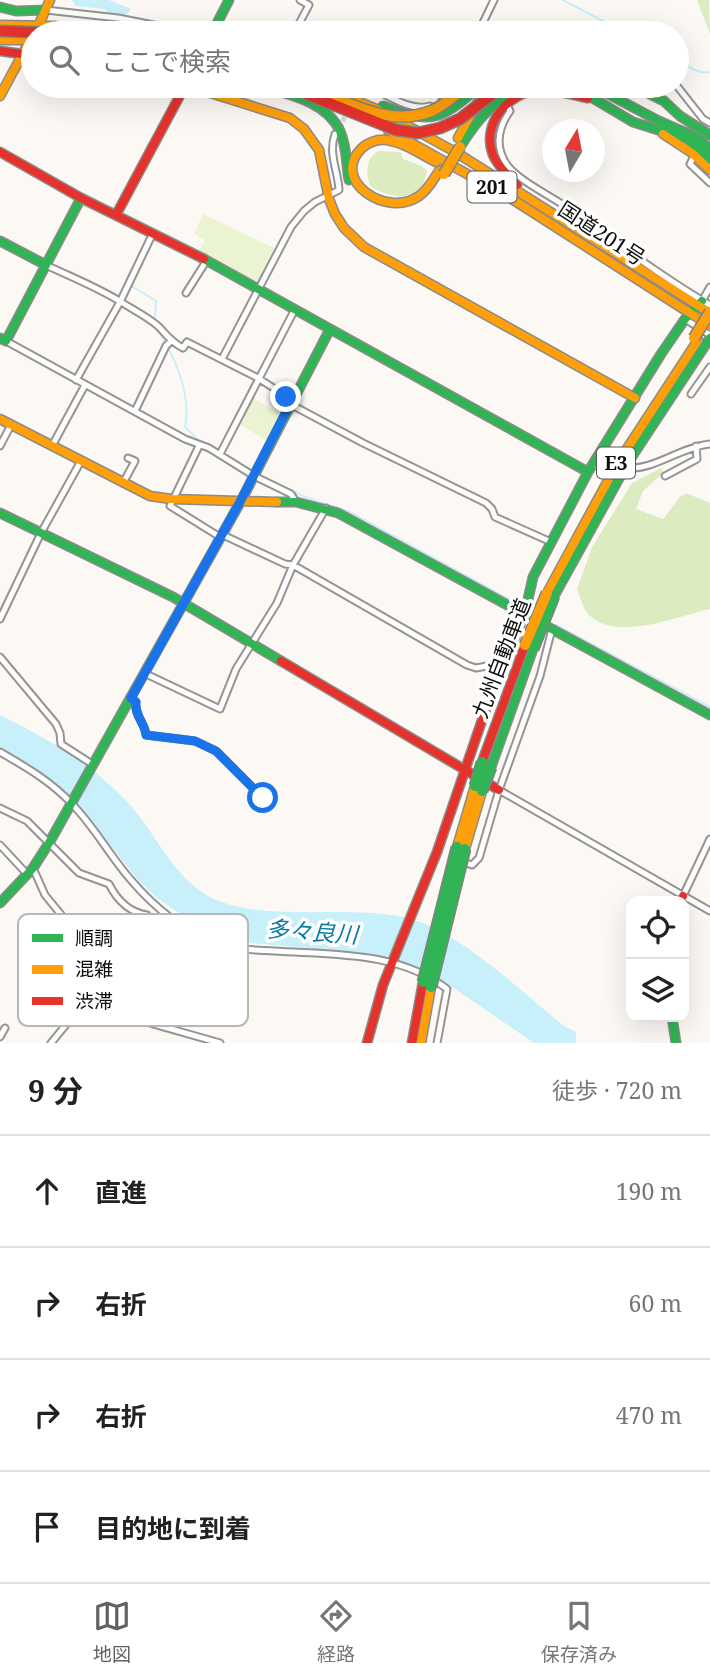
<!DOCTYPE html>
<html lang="ja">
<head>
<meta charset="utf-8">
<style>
  body { margin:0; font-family:"Noto Serif","Noto Sans JP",serif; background:#f2f2f2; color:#222 }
  .controls { position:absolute; right:21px; bottom:21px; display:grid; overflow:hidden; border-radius:14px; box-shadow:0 7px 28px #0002 }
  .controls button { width:63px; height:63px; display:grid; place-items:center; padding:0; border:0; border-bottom:2px solid #e0e0e0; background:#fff; color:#222; font:35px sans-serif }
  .compass { position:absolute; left:542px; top:119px; width:63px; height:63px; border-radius:50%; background:#fff; box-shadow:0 7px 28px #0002; rotate:10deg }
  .stop { position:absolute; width:21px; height:21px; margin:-16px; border:5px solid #1a73e8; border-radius:50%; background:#fff }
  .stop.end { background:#1a73e8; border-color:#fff; box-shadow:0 2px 7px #0008 }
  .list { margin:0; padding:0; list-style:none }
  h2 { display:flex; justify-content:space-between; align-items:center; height:91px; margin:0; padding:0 28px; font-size:30px }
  h2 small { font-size:23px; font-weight:400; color:#767676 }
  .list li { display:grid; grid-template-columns:46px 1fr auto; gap:21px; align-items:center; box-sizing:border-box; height:112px; padding:0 28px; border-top:2px solid #e0e0e0 }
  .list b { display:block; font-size:26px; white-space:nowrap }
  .list em { font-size:23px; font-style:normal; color:#767676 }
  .icon { flex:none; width:38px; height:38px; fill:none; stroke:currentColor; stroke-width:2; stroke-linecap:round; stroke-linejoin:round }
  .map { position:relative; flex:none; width:710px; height:1043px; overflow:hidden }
  .search { position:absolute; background:#fff; box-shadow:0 7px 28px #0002; left:21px; right:21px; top:21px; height:77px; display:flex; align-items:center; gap:18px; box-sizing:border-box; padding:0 24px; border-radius:38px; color:#767676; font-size:26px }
  .sheet { height:539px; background:#fff }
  nav { display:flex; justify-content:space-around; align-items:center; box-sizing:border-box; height:98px; border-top:2px solid #e0e0e0; background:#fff; font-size:19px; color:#767676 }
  nav a { display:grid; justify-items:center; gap:4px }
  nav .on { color:#626160 }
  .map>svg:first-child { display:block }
</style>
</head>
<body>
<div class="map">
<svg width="710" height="1043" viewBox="0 0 710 1043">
  <rect width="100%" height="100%" fill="#fcf9f5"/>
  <path fill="#eaf3d2" d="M203,214L274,248L257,284L199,251L205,240L194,234Z
    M251,397L282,415L268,442L237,422Z"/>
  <path fill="#dcecc0" d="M697,0H709L710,34Z
    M378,151L401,152L403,159L422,166L427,171C422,204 391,200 370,186C366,172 365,160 378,151Z
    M661,468L663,473L643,491L636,509L663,519L680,497L686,493L710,503V609C678,616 615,643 588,614C583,609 580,596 577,589L592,547L632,483Z"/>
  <path fill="#c7f0fa" d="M72,0H109L131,9L126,15L107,13L105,9L76,6Z
    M0,715C51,741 90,762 130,805C157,835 175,881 214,899C265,922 347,905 403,917C455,927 522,992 564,1026L576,1032V1043H534L442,980L420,969L373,954L239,942L205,930L158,899L138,880L79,806L67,794L22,761L0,749Z"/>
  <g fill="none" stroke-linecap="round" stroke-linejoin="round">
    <path stroke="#c7f0fa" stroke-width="2" d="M563,0L626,33
      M677,60C687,65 699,75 710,72
      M130,285L156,301L155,320
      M155,326C173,352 192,393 185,427L200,442
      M110,395L166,426
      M212,447L253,471
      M257,474L305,497L348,511L516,603
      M556,625L710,707"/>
    <path stroke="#d8d6d2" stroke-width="5" stroke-dasharray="5 2.5" stroke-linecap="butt" d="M339,128L349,109"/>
    <g stroke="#969493" stroke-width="9">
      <path id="street" d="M46,10L118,18L194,33
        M294,33L309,5L300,0
        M478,33L494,0
        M368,86C386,94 410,112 430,106
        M677,86L703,119L710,123
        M359,90L361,86
        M442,100L458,86
        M508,107L510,111C498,128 494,146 507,165C519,181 551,196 568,208C615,241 660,276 710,305
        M692,160L690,164L710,183
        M46,265C71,277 97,287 121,302C132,309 148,317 158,326C167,335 171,342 183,348L187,342L258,378L292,400
        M186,293L207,260
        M702,301L710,287
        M685,319L710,335
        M6,341L185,439L209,448L254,476L291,494L296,502
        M222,359L291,227L304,211L315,202L339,190C338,170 328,154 335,134
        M76,380L120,302L153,233
        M691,394L710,367
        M290,404L363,443L486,503L492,509L495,517L551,542
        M135,411L166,346L171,341
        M0,446L11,425
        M52,446L85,385
        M199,446L170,506L220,537
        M220,454L295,309
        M594,465L603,468
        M633,468C658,467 682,447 710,444
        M665,476L697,459L696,446
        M123,483L135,461L128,458
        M221,534L285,564L293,565L467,665L476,668L503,663
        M0,619L41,533L81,461
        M0,657L56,724L60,733L61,744L92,764
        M144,673L220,709L236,669L277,603L293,565L326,508
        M131,698L136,702C134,715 145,723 146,735L195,741L216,751L263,798
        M0,752C26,767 52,782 73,805C95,828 110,856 131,880C154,907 187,935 221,945C237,950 257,950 274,951C333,955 398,951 447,989L437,1043
        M499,790L710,911
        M0,808L27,821L79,873L109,884C117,900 128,912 147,915
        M0,845L27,874
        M463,862L472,865L479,858L499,790L540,676L552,629
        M33,868L45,895L68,923V930L53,955L51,963L56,990L64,997L83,1004L220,1043
        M683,896L710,839
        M0,1037L5,1028
        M51,1043L83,1004"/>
    </g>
    <g stroke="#8c8b89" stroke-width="11">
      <path id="fast" d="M0,7L16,11L46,10
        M212,33L229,0
        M260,86C288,94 326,101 340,131C347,146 346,164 349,180
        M566,86L586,94L633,122L690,140
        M593,86L659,121L698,138L710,149
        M634,86L664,101L680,116L710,135
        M383,106C433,125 440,120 480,86
        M686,138L710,159
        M460,147C477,120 495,98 525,86
        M0,241L46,265
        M204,259L588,472
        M0,338L6,341L81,198
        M277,502H296L338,513L710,715
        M0,513L173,597L281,661
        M554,596L627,464L710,338
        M492,691L525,613L533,577L588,472L661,354L685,319L702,301
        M491,767L533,649
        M0,903L33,868L49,843L241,501L330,329
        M672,1017L676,1043"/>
    </g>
    <g stroke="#8c8b89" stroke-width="11">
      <path id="slow" d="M40,22L50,0
        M0,25L55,26L107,33
        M0,40H33
        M188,86L290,118L304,129L319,150L329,199L335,214L344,228L364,247L635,398
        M322,86L381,111L457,153L710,313
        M0,96L28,44
        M388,130L512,199L710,326
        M663,134L692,153L710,170
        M458,138L478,102L492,86
        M436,162C420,154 405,143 387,140C378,139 369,142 362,148C329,180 387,219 419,196C428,190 433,180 439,171
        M0,419L150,496L171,499L277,502
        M547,593L617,464L698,340
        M457,847L475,786
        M465,849L482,791
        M421,1043L431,987"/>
    </g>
    <g stroke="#8c8b89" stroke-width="11">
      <path id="jam" d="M0,51L22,54
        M0,152L81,198L204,259
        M517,185C509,176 498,167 493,155C481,124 508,92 539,90C556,89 572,95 588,98
        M116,215L185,86
        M281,661L499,790
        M482,762L525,645
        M680,901L683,896
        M367,1043L383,985L437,852L492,691
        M412,1043L423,982"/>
    </g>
    <use href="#street" stroke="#fffefe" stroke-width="5"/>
    <use href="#fast" stroke="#30b455" stroke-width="8"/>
    <use href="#slow" stroke="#ff9f0a" stroke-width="8"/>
    <use href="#jam" stroke="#e5322d" stroke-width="8"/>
    <g stroke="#838280" stroke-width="13" stroke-linecap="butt">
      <path id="fast-bridge" d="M533,649L554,596
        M475,786L482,762
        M482,791L491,767
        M423,982L457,847
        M431,987L465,849"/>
    </g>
    <g stroke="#838280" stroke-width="13" stroke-linecap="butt">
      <path id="slow-bridge" d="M307,86C345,101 389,128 431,111C444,106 455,95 466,86
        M444,174L460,147
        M694,338L710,312
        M525,645L547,593"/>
    </g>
    <g stroke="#838280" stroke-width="13" stroke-linecap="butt">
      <path id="jam-bridge" d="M0,31L60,33
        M287,86L396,130L418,133L440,128L460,119L499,89"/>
    </g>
    <use href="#fast-bridge" stroke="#30b455" stroke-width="10"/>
    <use href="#slow-bridge" stroke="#ff9f0a" stroke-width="10"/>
    <use href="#jam-bridge" stroke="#e5322d" stroke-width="10"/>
  </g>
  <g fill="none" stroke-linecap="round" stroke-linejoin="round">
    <path stroke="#1a73e8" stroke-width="9" d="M263,798L216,751L195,741L146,735C145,723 134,715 136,702L131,698L241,500L292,400L286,397"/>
  </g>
  <g text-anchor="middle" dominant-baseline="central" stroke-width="7" stroke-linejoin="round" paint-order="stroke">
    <g fill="#fff" stroke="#575757" stroke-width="2">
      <rect x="467.5" y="171.5" width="49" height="31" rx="5"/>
      <rect x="597" y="447.5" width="38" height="31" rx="5"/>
    </g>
    <g font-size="19" font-weight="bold" fill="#0f0f0f">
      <text x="492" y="187">201</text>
      <text x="616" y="463">E3</text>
    </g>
    <g font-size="21" fill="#0f0f0f" stroke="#fff">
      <text transform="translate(602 233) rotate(33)">国道201号</text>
      <text transform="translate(501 658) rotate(-69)">九州自動車道</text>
    </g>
    <g font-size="23" font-style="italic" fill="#0a7ba7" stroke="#fff">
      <text transform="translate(312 931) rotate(4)">多々良川</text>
    </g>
  </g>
  <rect x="18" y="914" width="230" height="112" rx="10" fill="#fff" stroke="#b7b7b7" stroke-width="2"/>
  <rect x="32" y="934" width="31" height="8" fill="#30b455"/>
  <rect x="32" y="965" width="31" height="9" fill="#ff9f0a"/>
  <rect x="32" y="997" width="31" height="8" fill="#e5322d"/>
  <g font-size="19" fill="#0f0f0f">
    <text x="75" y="945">順調</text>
    <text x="75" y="976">混雑</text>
    <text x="75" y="1008">渋滞</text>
  </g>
</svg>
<div class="controls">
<button><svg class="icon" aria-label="locate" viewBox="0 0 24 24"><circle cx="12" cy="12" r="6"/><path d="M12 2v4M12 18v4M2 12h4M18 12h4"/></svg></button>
<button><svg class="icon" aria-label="layers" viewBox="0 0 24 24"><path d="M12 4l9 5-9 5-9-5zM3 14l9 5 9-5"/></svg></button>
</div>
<svg class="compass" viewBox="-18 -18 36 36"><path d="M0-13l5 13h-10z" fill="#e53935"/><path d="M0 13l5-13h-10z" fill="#767676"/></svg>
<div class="stop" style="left:263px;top:798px"></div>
<div class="stop end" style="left:286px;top:397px"></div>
<div class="search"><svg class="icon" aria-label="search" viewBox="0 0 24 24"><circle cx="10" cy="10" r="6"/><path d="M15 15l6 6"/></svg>ここで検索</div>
</div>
<section class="sheet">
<h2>9 分<small>徒歩 · 720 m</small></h2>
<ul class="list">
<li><svg class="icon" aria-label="ahead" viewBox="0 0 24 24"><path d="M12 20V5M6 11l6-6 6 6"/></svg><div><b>直進</b></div><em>190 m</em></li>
<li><svg class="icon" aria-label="right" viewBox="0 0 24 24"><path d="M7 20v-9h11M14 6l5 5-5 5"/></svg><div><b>右折</b></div><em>60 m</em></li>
<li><svg class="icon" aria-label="right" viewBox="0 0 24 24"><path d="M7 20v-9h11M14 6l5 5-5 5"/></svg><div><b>右折</b></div><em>470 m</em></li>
<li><svg class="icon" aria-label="arrive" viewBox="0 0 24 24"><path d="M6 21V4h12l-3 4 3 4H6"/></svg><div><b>目的地に到着</b></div></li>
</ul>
</section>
<nav>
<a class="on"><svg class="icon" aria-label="map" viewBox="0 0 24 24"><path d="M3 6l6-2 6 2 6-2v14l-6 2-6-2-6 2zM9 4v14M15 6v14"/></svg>地図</a>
<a><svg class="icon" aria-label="directions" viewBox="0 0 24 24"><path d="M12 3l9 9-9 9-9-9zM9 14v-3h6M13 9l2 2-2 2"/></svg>経路</a>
<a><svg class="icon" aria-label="saved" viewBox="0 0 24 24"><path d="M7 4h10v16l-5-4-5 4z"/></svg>保存済み</a>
</nav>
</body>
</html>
